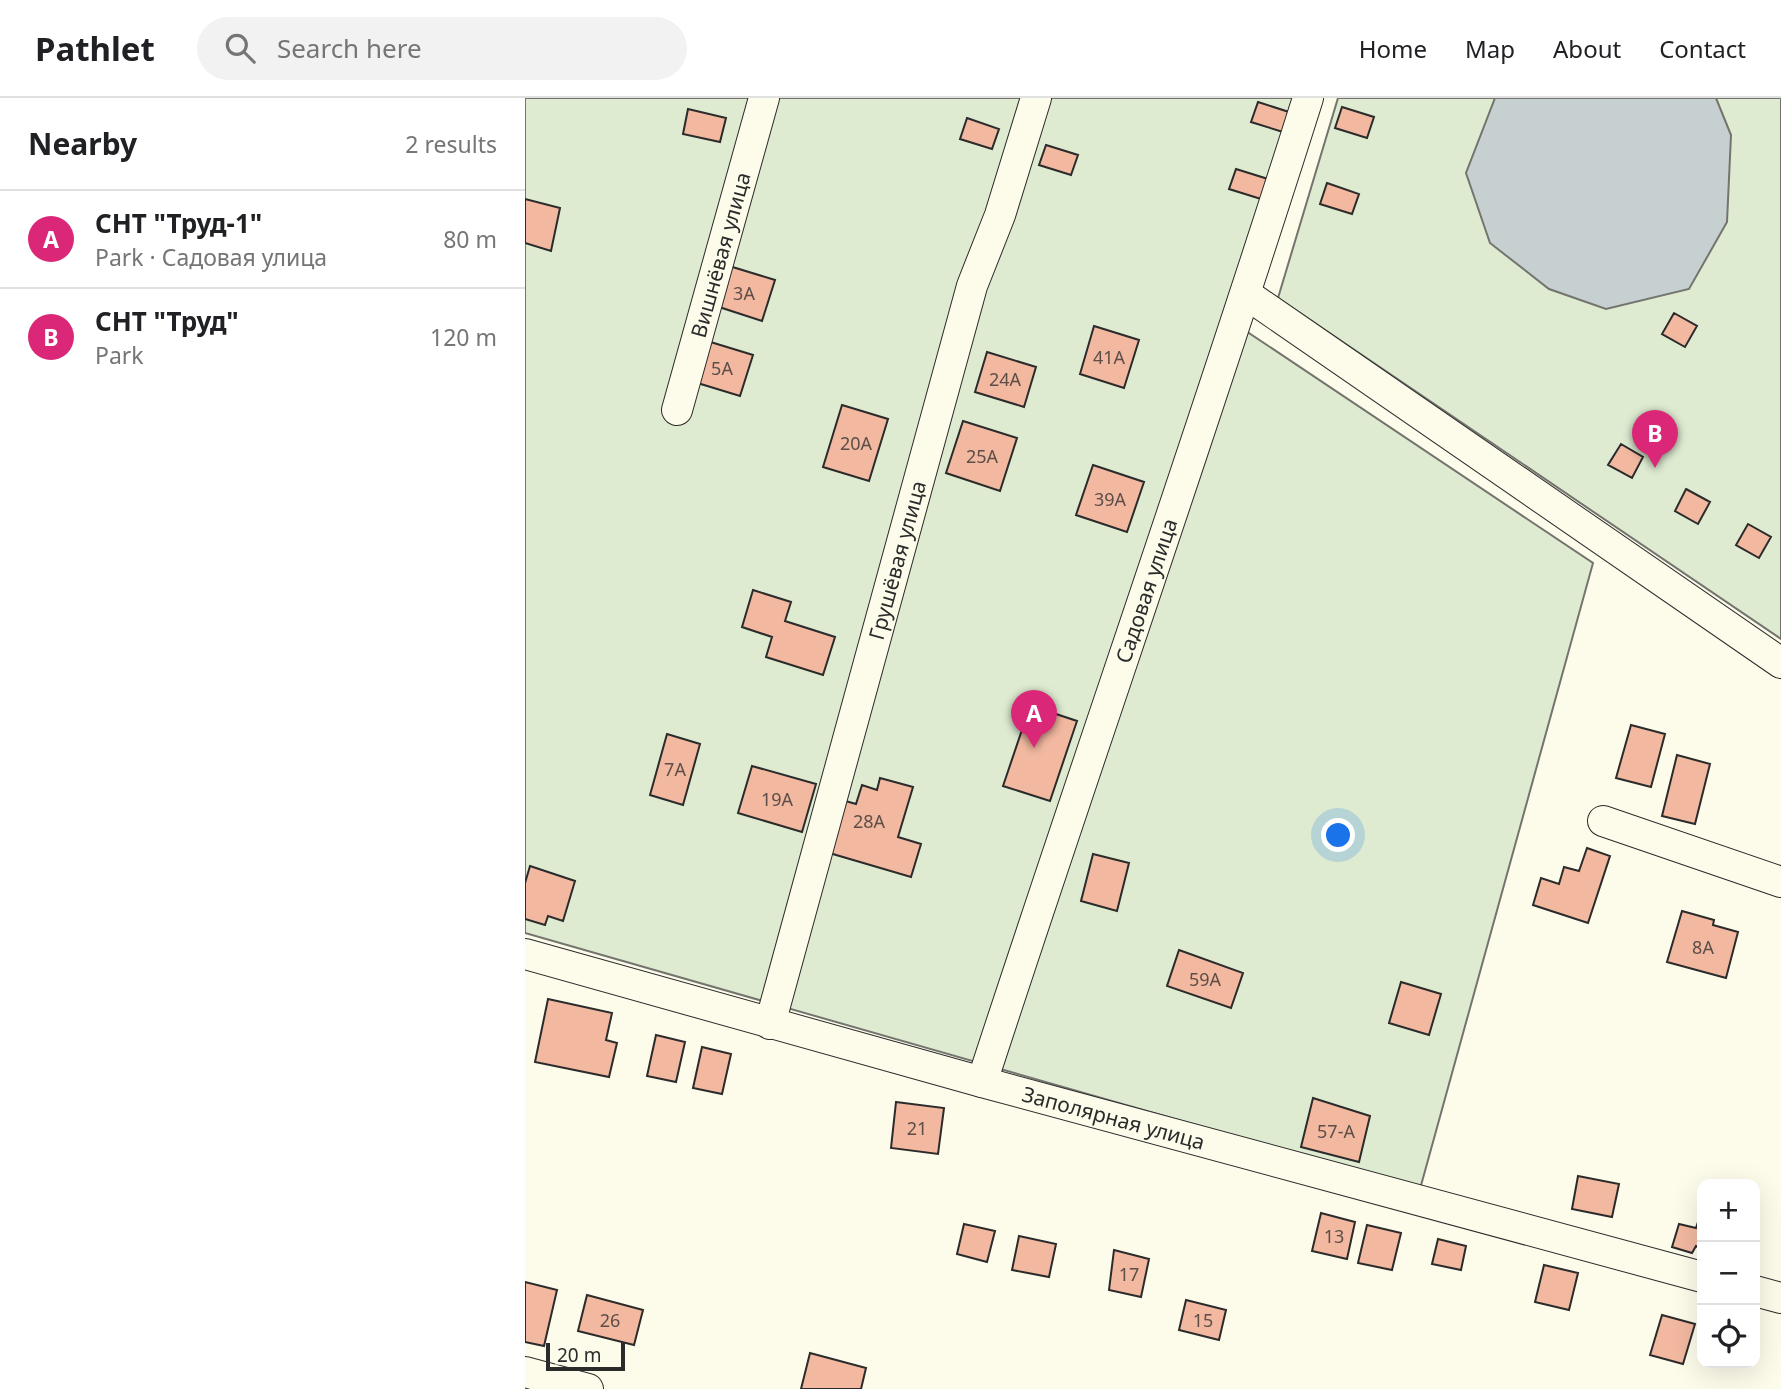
<!DOCTYPE html>
<html lang="en">
<head>
<meta charset="utf-8">
<style>
  body { margin:0; font-family:"Noto Sans",sans-serif; background:#f2f2f2; color:#202124 }
  .controls { position:absolute; right:21px; bottom:21px; display:grid; overflow:hidden; border-radius:14px; box-shadow:0 7px 28px #0002 }
  .controls button { width:63px; height:63px; display:grid; place-items:center; padding:0; border:0; border-bottom:2px solid #e0e0e0; background:#fff; color:#202124; font:35px sans-serif }
  .scale { position:absolute; left:21px; bottom:18px; width:79px; box-sizing:border-box; padding-left:7px; border:4px solid #2b2b2b; border-top:0; font-size:19px; line-height:24px; white-space:nowrap; color:#2b2b2b; -webkit-text-stroke:5px #fdfbea; paint-order:stroke }
  .you { position:absolute; left:814px; top:738px; width:24px; height:24px; margin:-18px; border:5px solid #fff; border-radius:50%; background:#1a73e8; box-shadow:0 0 0 10px #1a73e833 }
  .badge { display:grid; place-items:center; width:46px; height:46px; border-radius:50%; background:#db2777; color:#fff; font-size:23px; font-weight:700 }
  .pin { position:absolute; translate:-50% -58px; filter:drop-shadow(0 2px 4px #0008) }
  .pin::after { content:''; position:absolute; top:37px; width:24px; height:21px; background:inherit; clip-path:polygon(0 0,100% 0,50% 100%) }
  .list { margin:0; padding:0; list-style:none }
  h2 { display:flex; justify-content:space-between; align-items:center; height:91px; margin:0; padding:0 28px; font-size:30px }
  h2 small { font-size:23px; font-weight:400; color:#757577 }
  .list li { display:grid; grid-template-columns:46px 1fr auto; gap:21px; align-items:center; box-sizing:border-box; height:98px; padding:0 28px; border-top:2px solid #e0e0e0 }
  .list b { display:block; font-size:26px; white-space:nowrap }
  .list p { margin:0; font-size:23px; white-space:nowrap; color:#757577 }
  .list em { font-size:23px; font-style:normal; color:#757577 }
  .icon { flex:none; width:38px; height:38px; fill:none; stroke:currentColor; stroke-width:2; stroke-linecap:round; stroke-linejoin:round }
  .map { position:relative; flex:none; width:1256px; height:1291px; overflow:hidden }
  header { display:flex; align-items:center; gap:42px; box-sizing:border-box; height:98px; padding:0 35px; background:#fff; border-bottom:2px solid #e0e0e0 }
  header strong { font-size:33px }
  nav { display:flex; gap:38px; margin-inline-start:auto; font-size:24px }
  .search { width:490px; height:63px; background:#f2f2f2; display:flex; align-items:center; gap:18px; box-sizing:border-box; padding:0 24px; border-radius:38px; color:#757577; font-size:26px }
  main { display:flex }
  aside { flex:1; background:#fff }
  .map>svg:first-child { display:block }
</style>
</head>
<body>
<header>
<strong>Pathlet</strong>
<div class="search"><svg class="icon" aria-label="search" viewBox="0 0 24 24"><circle cx="10" cy="10" r="6"/><path d="M15 15l6 6"/></svg>Search here</div>
<nav><a>Home</a><a>Map</a><a>About</a><a>Contact</a></nav>
</header>
<main>
<aside>
<h2>Nearby<small>2 results</small></h2>
<ul class="list">
<li><span class="badge">A</span><div><b>СНТ &quot;Труд-1&quot;</b><p>Park · Садовая улица</p></div><em>80 m</em></li>
<li><span class="badge">B</span><div><b>СНТ &quot;Труд&quot;</b><p>Park</p></div><em>120 m</em></li>
</ul>
</aside>
<div class="map">
<svg width="1256" height="1291" viewBox="0 0 1256 1291">
  <rect width="100%" height="100%" fill="#fdfbea"/>
  <path fill="#deebd1" stroke="#74746e" stroke-width="2" d="M0,0H780L712,227L1068,465L895,1091L0,835Z
    M813,0H1256V541L753,200Z"/>
  <path fill="#c7d0d0" stroke="#74746e" stroke-width="2" d="M970,0H1191L1206,37L1202,124L1164,191L1081,211L1024,191L965,145L941,75Z"/>
  <path fill="#f2b8a0" stroke="#2b2b2b" stroke-width="2" d="M733,4L764,14L758,34L726,24Z
    M817,9L849,19L842,40L810,30Z
    M163,11L201,20L195,44L158,36Z
    M442,20L474,31L467,51L435,41Z
    M521,47L553,57L546,77L514,67Z
    M711,71L743,81L736,101L704,91Z
    M802,85L834,96L827,116L795,106Z
    M0,101L35,110L26,153L0,145Z
    M201,167L250,182L237,223L188,207Z
    M1149,215L1172,228L1160,249L1137,236Z
    M569,228L614,242L599,290L555,276Z
    M179,242L228,257L215,298L166,283Z
    M462,254L511,269L499,309L450,294Z
    M317,307L363,321L344,383L298,369Z
    M438,323L492,340L475,393L421,375Z
    M1096,346L1118,359L1107,380L1083,367Z
    M568,367L619,384L602,434L551,417Z
    M1161,391L1185,404L1173,426L1150,413Z
    M1223,426L1246,439L1234,460L1211,447Z
    M228,492L266,504L260,523L310,539L298,577L241,559L247,539L217,529Z
    M519,612L552,623L525,703L478,688L500,623L513,627Z
    M1106,627L1140,636L1126,689L1091,680Z
    M142,636L175,646L158,707L125,697Z
    M1152,657L1185,666L1170,726L1137,718Z
    M227,668L291,686L277,734L213,715Z
    M355,680L388,689L373,739L396,746L386,779L301,754L317,702L331,706L337,687L352,692Z
    M1062,750L1085,758L1063,825L1008,807L1016,780L1034,786L1039,769L1054,773Z
    M568,756L604,765L592,813L556,803Z
    M5,768L50,783L38,823L23,818L20,827L0,821V785Z
    M1157,813L1189,822L1188,827L1213,834L1201,880L1142,864Z
    M654,852L718,875L706,910L642,888Z
    M876,884L916,896L904,937L864,925Z
    M23,901L87,915L81,942L92,945L84,979L10,964Z
    M131,937L160,944L151,984L122,978Z
    M177,949L206,956L197,996L168,990Z
    M788,1000L845,1018L834,1064L776,1049Z
    M371,1004L419,1010L413,1056L366,1050Z
    M1053,1078L1094,1086L1087,1119L1047,1111Z
    M796,1115L830,1124L822,1161L787,1153Z
    M1174,1121L1177,1122V1150L1171,1148L1167,1155L1147,1149L1154,1126L1171,1130Z
    M439,1126L470,1133L462,1164L432,1156Z
    M842,1127L876,1135L867,1172L833,1165Z
    M494,1138L531,1146L524,1179L487,1172Z
    M913,1141L941,1148L936,1172L907,1166Z
    M589,1152L624,1161L616,1199L584,1192Z
    M1019,1167L1053,1175L1044,1212L1010,1204Z
    M0,1184L32,1192L19,1248L0,1244Z
    M62,1197L118,1212L109,1247L53,1233Z
    M661,1202L701,1212L694,1242L654,1232Z
    M1137,1217L1170,1226L1158,1266L1125,1257Z
    M285,1255L341,1270L336,1291H276Z"/>
  <g fill="none" stroke-linecap="round" stroke-linejoin="round">
    <g stroke="#2b2b2b" stroke-width="32">
      <g id="minor">
        <path d="M721,196L1256,565"/>
        <path id="s1" d="M152,312L239,0"/>
        <path d="M1078,723L1256,784"/>
        <path id="s2" d="M0,856L457,984L1177,1179"/>
        <path id="s3" d="M245,926L447,188L475,117L511,0"/>
        <path id="s4" d="M457,984C564,656 679,330 783,0"/>
        <path d="M1230,1193L1256,1200"/>
        <path d="M0,1274L63,1291"/>
      </g>
    </g>
    <use href="#minor" stroke="#fdfbea" stroke-width="30"/>
  </g>
  <g text-anchor="middle" dominant-baseline="central" stroke-width="5" stroke-linejoin="round" paint-order="stroke">
    <g font-size="18" fill="#5d4e48">
      <text x="219" y="195">3А</text>
      <text x="584" y="259">41А</text>
      <text x="197" y="270">5А</text>
      <text x="480" y="281">24А</text>
      <text x="331" y="345">20А</text>
      <text x="457" y="358">25А</text>
      <text x="585" y="401">39А</text>
      <text x="150" y="671">7А</text>
      <text x="252" y="701">19А</text>
      <text x="344" y="723">28А</text>
      <text x="1178" y="849">8А</text>
      <text x="680" y="881">59А</text>
      <text x="392" y="1030">21</text>
      <text x="811" y="1033">57-А</text>
      <text x="809" y="1138">13</text>
      <text x="604" y="1176">17</text>
      <text x="85" y="1222">26</text>
      <text x="678" y="1222">15</text>
    </g>
    <g font-size="21" fill="#2b2b2b" stroke="#fdfbea">
      <text stroke="none"><textPath href="#s1" startOffset="161">Вишнёвая улица</textPath></text>
      <text stroke="none"><textPath href="#s3" startOffset="481">Грушёвая улица</textPath></text>
      <text stroke="none"><textPath href="#s4" startOffset="518">Садовая улица</textPath></text>
      <text stroke="none"><textPath href="#s2" startOffset="611">Заполярная улица</textPath></text>
    </g>
  </g>
</svg>
<div class="controls">
<button>+</button>
<button>−</button>
<button><svg class="icon" aria-label="locate" viewBox="0 0 24 24"><circle cx="12" cy="12" r="6"/><path d="M12 2v4M12 18v4M2 12h4M18 12h4"/></svg></button>
</div>
<div class="scale">20 m</div>
<div class="you"></div>
<div class="pin badge" style="left:509px;top:650px">A</div>
<div class="pin badge" style="left:1130px;top:370px">B</div>
</div>
</main>
</body>
</html>
